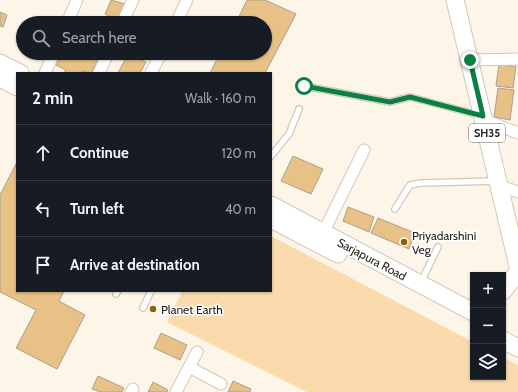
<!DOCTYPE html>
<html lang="en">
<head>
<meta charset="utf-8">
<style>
  body { margin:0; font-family:Cabin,sans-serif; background:#242831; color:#f1f3f6 }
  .controls { position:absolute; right:12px; bottom:12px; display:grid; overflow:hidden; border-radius:0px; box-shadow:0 1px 3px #0004 }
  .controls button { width:36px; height:36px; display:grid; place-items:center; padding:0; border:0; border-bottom:1px solid #363941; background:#171b24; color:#f1f3f6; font:20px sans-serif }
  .stop { position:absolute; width:12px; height:12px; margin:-9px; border:3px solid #0b8043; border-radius:50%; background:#fff }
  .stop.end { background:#0b8043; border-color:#fff; box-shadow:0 1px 4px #0008 }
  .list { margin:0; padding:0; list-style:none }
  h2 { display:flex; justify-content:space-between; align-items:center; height:52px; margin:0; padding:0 16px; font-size:17px }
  h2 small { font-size:13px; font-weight:400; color:#9ea1a6 }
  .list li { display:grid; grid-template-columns:26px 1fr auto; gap:12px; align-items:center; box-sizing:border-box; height:56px; padding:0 16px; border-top:1px solid #363941 }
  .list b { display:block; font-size:15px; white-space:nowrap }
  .list em { font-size:13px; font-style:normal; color:#9ea1a6 }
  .icon { flex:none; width:22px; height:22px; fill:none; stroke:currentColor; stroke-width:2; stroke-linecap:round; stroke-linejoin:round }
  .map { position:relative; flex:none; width:518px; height:392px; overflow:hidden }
  .search { position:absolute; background:#171b24; box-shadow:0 1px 3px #0004; left:16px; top:16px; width:256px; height:44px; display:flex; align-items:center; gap:10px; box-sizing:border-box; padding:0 14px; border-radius:22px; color:#9ea1a6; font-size:15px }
  .panel { position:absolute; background:#171b24; box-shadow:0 1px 3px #0004; left:16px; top:72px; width:256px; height:220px; border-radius:0px }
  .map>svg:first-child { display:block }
</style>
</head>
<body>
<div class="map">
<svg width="518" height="392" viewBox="0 0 518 392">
  <rect width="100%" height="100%" fill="#fef5e9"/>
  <path fill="#f9dbad" d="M271,236L473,342V377H503V357L518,365V392H307L167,322L182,291H271Z"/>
  <path fill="#e7c185" stroke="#aaa091" d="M111,0L125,4L117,20L105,14Z
    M247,0H265L296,14L265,73H210L220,53H265V23H236Z
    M0,12L7,15L3,27L0,26Z
    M133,17L141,21L140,23H130Z
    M62,53H101L91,73L82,71L81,73H64L66,70L56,65Z
    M128,54L146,62L140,73H118Z
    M499,64L516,67L513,88L496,86Z
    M498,88L514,90L510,120L494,117Z
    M293,156L323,169L311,194L281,181Z
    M17,162V291H64L59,301L85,315L57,369L16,348L36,310L0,292V195Z
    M348,207L374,217L369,232L343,221Z
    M378,218L415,233L409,249L371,233Z
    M161,333L187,345L180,360L154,348Z
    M98,376L124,388L122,392H100L92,389Z
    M233,381L251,389L250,392H228Z
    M153,382L168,390L167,392H148Z"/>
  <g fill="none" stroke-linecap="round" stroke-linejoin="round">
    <g stroke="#d2c8b9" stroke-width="8">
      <path id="lane" d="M304,86L390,102L410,97L479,115
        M271,156L289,134L299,109
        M395,209L410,185L421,183L496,181
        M421,282L438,247
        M116,294L118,291
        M143,308L151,291"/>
    </g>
    <g stroke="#d2c8b9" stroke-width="13">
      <path id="street" d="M67,23L77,0
        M122,23L133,0
        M176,23L187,0
        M470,60L518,59
        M45,73L54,53
        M99,73L108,53
        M151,73L161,53
        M484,120L518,133
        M506,188L518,192
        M323,233L364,150
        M189,367L221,384
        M131,392L133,389
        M176,392L197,352"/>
    </g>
    <g stroke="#d2c8b9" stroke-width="19">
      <path id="primary" d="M455,0L518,266
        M0,63L20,73
        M0,78L17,87
        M271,205L473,312
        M271,219L338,254
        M503,291L518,272
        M503,340L518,348"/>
    </g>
    <use href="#lane" stroke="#fff" stroke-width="5.5"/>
    <use href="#street" stroke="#fff" stroke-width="11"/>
    <use href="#primary" stroke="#fff" stroke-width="17"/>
  </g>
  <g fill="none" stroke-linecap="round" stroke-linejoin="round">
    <path stroke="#0b8043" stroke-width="5" d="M304,86L390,102L410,97L483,116L470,60"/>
  </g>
  <g fill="#8d6307" stroke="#fff" stroke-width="1.5">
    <circle cx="404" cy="242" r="4"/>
    <circle cx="153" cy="309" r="4"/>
  </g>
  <g text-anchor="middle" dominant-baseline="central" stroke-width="3" stroke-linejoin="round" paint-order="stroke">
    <rect fill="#fff" stroke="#666460" stroke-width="1" x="469" y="124" width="36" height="18" rx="3"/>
    <g font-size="11" font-weight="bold" fill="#25221c">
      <text x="487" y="133">SH35</text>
    </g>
    <g font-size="12" fill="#25221c" stroke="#fff" text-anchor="start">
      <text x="412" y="235">Priyadarshini<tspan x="412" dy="14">Veg</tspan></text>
      <text x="161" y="309">Planet Earth</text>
    </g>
    <g font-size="12" fill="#25221c" stroke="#fff">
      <text transform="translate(372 259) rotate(28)">Sarjapura Road</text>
    </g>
  </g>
</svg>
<div class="controls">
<button>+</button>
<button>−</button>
<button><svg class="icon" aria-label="layers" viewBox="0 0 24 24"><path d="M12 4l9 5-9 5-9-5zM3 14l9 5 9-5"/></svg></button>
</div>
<div class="stop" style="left:304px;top:86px"></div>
<div class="stop end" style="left:470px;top:60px"></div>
<div class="search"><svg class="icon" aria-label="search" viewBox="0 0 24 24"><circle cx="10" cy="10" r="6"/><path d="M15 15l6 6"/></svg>Search here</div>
<section class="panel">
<h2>2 min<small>Walk · 160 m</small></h2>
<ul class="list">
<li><svg class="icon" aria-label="ahead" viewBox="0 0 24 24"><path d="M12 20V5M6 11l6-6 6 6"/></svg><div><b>Continue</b></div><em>120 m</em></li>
<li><svg class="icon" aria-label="left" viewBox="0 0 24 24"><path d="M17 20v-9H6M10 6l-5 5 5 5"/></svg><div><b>Turn left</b></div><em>40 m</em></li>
<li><svg class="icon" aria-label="arrive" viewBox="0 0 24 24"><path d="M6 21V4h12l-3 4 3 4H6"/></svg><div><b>Arrive at destination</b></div></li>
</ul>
</section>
</div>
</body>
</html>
